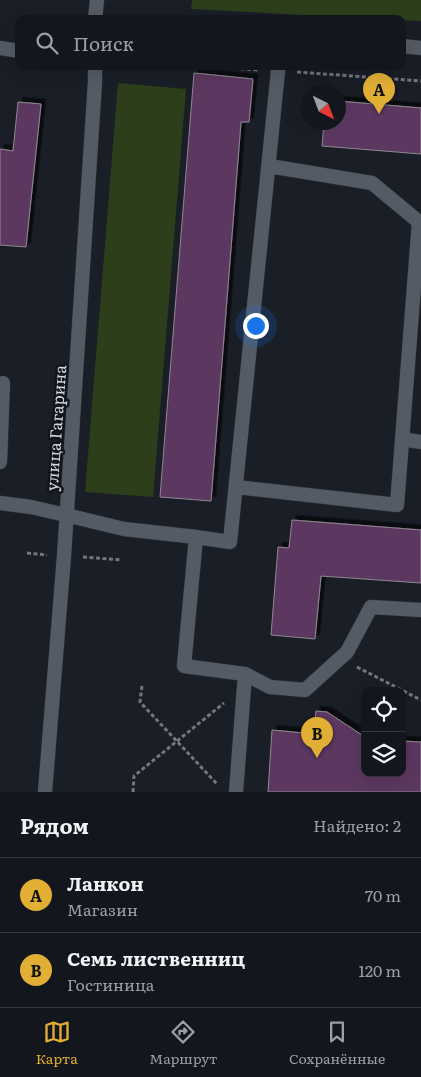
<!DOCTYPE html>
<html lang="ru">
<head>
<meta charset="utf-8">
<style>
  body { margin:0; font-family:Literata,serif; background:#1c1f26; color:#f1f3f6 }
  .controls { position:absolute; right:15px; bottom:15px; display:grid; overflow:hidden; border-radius:10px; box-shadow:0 5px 20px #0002 }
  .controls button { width:45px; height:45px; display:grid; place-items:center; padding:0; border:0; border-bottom:1px solid #32353b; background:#13161d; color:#f1f3f6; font:25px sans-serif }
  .compass { position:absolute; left:301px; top:85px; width:45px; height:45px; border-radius:50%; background:#13161d; box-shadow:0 5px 20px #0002; rotate:138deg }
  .you { position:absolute; left:255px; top:325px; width:18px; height:18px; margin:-12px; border:4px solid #fff; border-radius:50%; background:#1a73e8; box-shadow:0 0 0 8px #1a73e833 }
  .badge { display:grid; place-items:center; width:32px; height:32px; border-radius:50%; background:#e1af34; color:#111; font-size:16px; font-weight:700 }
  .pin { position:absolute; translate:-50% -41px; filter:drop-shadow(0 1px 2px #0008) }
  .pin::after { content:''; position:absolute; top:26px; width:18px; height:15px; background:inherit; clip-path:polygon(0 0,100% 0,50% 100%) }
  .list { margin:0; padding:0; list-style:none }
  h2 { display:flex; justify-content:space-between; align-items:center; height:65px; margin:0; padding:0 20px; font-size:21px }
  h2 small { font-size:16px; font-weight:400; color:#9d9fa4 }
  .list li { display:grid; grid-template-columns:32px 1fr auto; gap:15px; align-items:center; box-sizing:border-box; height:75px; padding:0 20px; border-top:1px solid #32353b }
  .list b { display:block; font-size:19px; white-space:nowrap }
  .list p { margin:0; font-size:16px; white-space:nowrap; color:#9d9fa4 }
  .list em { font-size:16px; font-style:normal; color:#9d9fa4 }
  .icon { flex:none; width:28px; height:28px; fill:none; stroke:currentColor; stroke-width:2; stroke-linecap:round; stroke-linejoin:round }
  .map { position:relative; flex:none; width:421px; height:792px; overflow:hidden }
  .search { position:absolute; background:#13161d; box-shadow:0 5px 20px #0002; left:15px; right:15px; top:15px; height:55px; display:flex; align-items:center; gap:12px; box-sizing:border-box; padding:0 18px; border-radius:10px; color:#9d9fa4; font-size:19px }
  .sheet { height:215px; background:#13161d }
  nav { display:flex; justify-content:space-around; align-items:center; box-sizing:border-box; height:70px; border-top:1px solid #32353b; background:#13161d; font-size:14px; color:#9d9fa4 }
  nav a { display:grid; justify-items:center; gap:2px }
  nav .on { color:#e1af34 }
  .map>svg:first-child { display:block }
</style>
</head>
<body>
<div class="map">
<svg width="421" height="792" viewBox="0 0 421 792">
  <defs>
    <filter id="shadow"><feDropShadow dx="4.5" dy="-4.5" stdDeviation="0" flood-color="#0009"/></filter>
  </defs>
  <rect width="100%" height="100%" fill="#191e27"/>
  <path fill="#2d3f1a" d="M192,0H421V21L402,20V19H378L191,9Z
    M118,83L186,89L153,497L85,492Z"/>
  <path fill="#5b3860" stroke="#918893" filter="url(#shadow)" d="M194,73L253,79L249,122H241L211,501L160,497Z
    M338,101L421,108V154L322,146L324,122H338Z
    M18,102L41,104L26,247L0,245V149L13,151Z
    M292,520L421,530V583L321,576L315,639L271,635L278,547L289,548Z
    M316,711L327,712L365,737V773H402V741L421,742V792H268L272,730L314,734Z"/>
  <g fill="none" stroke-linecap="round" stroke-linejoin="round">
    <g stroke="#373a42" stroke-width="15">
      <path id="service" d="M0,48L19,51
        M402,439L421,442
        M0,462L3,383
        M236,487L397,505L419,222L372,183L269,166
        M66,515L124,529L196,537L184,666L245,674L270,687L305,690L347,652L371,607L421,610
        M196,537L230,542L278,71V66
        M236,792L245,674"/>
    </g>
    <g stroke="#373a42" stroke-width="15">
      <path id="tertiary" d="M95,19L97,0
        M402,46L421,48
        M0,503L31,507L66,515
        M45,792L64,556L95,82V66"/>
    </g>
    <path stroke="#72767e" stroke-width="3" stroke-dasharray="4 2.5" stroke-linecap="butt" d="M208,66L258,70
      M297,72L421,81
      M27,553L47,555
      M83,557L122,560
      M357,667L421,700
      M142,686L140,702L218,785
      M133,792L134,776L224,703"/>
    <use href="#service" stroke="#555b65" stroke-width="14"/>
    <use href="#tertiary" stroke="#555b65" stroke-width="14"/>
  </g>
  <g text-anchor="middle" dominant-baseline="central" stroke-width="5" stroke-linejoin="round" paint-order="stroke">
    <g font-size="16" fill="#d6dae0" stroke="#10151e">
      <text transform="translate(55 428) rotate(-86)">улица Гагарина</text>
    </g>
  </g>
</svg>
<div class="controls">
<button><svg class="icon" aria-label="locate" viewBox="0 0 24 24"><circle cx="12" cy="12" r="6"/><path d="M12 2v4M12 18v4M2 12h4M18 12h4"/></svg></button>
<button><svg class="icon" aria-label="layers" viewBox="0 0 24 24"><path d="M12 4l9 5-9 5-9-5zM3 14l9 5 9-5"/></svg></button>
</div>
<svg class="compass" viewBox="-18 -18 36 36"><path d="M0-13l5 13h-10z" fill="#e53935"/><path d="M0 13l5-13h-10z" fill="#9d9fa4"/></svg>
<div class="you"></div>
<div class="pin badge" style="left:379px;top:114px">A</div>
<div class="pin badge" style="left:317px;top:758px">B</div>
<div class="search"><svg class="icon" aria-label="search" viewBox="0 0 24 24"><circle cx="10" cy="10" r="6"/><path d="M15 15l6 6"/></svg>Поиск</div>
</div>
<section class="sheet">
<h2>Рядом<small>Найдено: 2</small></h2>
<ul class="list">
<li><span class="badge">A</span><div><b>Ланкон</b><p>Магазин</p></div><em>70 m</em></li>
<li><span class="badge">B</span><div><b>Семь лиственниц</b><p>Гостиница</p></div><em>120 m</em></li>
</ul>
</section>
<nav>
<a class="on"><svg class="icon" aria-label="map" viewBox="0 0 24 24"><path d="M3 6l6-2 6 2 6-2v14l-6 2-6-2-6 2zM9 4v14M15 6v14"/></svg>Карта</a>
<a><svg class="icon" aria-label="directions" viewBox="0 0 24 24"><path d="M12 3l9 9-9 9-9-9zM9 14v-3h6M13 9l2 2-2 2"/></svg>Маршрут</a>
<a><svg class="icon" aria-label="saved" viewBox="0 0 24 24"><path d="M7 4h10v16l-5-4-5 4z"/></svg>Сохранённые</a>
</nav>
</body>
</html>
